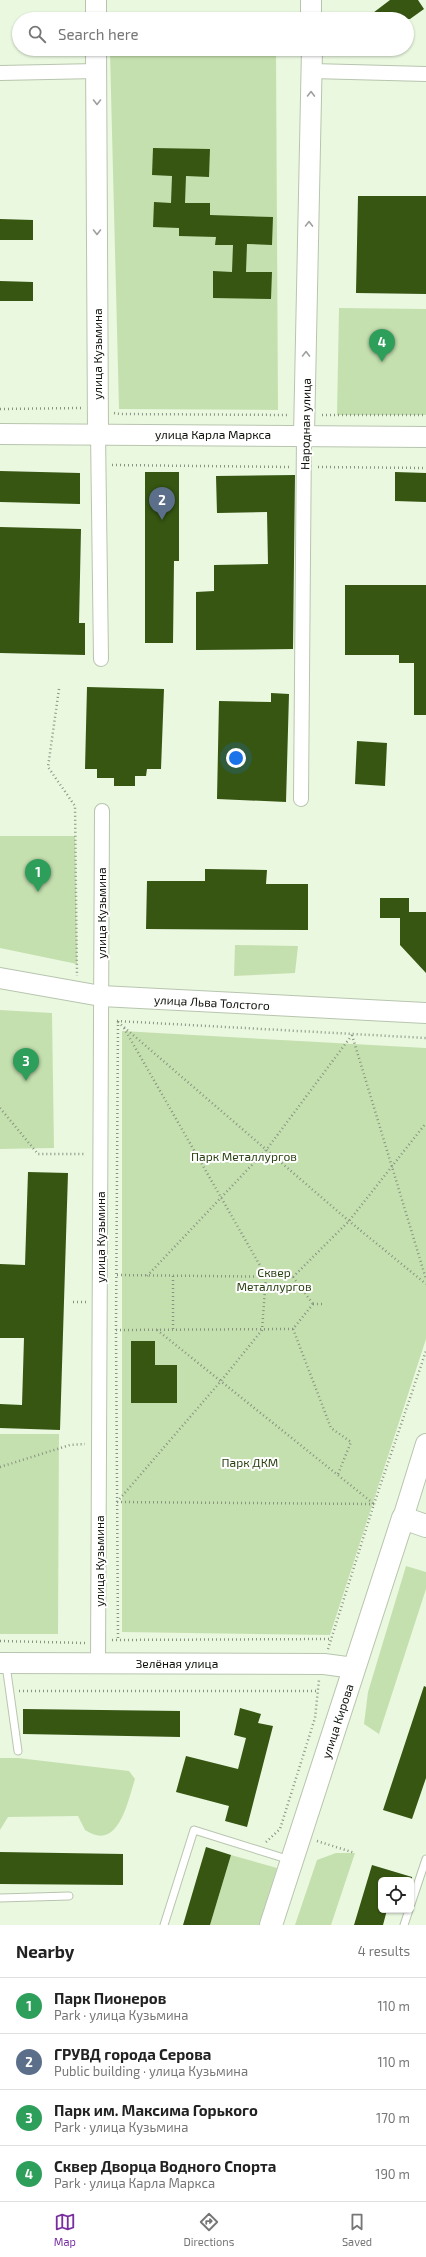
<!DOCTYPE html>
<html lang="en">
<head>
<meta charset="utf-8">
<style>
  body { margin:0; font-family:"Exo 2",sans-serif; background:#f2f2f2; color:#222 }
  .controls { position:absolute; right:12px; bottom:12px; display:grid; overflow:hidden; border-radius:6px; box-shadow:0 1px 3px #0004 }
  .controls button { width:36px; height:36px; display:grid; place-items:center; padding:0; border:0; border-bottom:1px solid #e0e0e0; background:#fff; color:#222; font:20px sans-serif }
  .you { position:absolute; left:236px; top:758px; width:14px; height:14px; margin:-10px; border:3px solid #fff; border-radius:50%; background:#1a73e8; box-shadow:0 0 0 6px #1a73e833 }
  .badge { display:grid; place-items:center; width:26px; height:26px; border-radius:50%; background:#792ea0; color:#fff; font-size:13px; font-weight:700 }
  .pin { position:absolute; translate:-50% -33px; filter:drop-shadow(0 1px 2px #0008) }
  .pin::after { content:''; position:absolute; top:21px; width:14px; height:12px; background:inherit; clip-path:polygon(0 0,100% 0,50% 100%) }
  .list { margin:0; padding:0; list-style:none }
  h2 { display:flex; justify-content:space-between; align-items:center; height:52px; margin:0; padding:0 16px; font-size:17px }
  h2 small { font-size:13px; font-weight:400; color:#767676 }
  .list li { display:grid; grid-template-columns:26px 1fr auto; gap:12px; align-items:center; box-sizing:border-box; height:56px; padding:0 16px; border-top:1px solid #e0e0e0 }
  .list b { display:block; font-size:15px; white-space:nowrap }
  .list p { margin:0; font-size:13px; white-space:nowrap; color:#767676 }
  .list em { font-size:13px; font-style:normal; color:#767676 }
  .icon { flex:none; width:22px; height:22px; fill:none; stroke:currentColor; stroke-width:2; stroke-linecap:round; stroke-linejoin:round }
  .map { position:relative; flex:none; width:426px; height:1925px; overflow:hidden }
  .search { position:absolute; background:#fff; box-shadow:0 1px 3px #0004; left:12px; right:12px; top:12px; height:44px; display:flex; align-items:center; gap:10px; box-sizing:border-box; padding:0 14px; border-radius:22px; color:#767676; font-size:15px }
  .sheet { height:276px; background:#fff }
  nav { display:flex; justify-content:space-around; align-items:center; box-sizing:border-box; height:56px; border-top:1px solid #e0e0e0; background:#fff; font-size:11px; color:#767676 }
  nav a { display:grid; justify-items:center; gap:2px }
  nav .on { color:#792ea0 }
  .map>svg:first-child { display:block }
</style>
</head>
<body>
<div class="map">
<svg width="426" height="1925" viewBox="0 0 426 1925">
  <rect width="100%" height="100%" fill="#eaf8e0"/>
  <path fill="#c5e0af" d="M276,52L278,410L119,409L110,53Z
    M339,308L426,309V415H337Z
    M0,836H75L77,964L0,948Z
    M235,945L298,946L295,973L234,976Z
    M0,1010L52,1013L54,1148L0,1149Z
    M122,1031L426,1048V1339L330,1635L122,1632Z
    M0,1434H59L58,1634H0Z
    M406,1566L426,1572V1589L379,1734L364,1724L368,1692Z
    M0,1758H18L129,1771L135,1779C128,1800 119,1853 85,1830L78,1816L8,1817L0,1830Z
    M336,1853H355L331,1925H295L317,1860Z
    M231,1855L277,1868L259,1925H210Z"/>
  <path fill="#365612" d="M390,0H418L424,9L410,19H365Z
    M153,148L210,149L209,177L186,176L185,203H210V215L273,217L272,245L247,244L246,272H272L271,299L213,298V271L232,272L233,245H215L216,237L179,236V228L153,227L154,202L171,203L172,176L152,175Z
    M358,196H426V294L356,293Z
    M0,219L33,220V240H0Z
    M0,281L33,282V301H0Z
    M0,471L80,473V504L0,502Z
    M145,472H179V561H174L173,643H145Z
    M395,472L426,473V502L395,501Z
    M295,475L293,649L196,650V592L214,591V565L268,564L267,512L217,513L216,476Z
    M0,527L81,529L79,623H85V655L0,653Z
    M345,585H426V715H414V663H399V655H345Z
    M87,687L164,689L161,769H147L146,776H135V786H114V778H97V769H85Z
    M271,693L289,694L286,802L217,799L219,701L271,702Z
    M357,741L387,743L385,786L355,784Z
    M205,869L267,870L266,884H308V930L146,929L147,881H205Z
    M380,898H409V912H426V973L400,945V918H380Z
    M28,1172L68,1173L60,1430L0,1428V1404L22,1405L24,1338H0V1264L25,1265Z
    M131,1341H155V1365H177V1403H131Z
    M424,1686L426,1687V1778L412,1819L383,1810Z
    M240,1708L261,1714L258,1723L273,1726L247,1827L225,1821L229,1806L176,1792L186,1756L238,1769L246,1738L234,1735Z
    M23,1709L180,1711V1737L23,1734Z
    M206,1847L231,1855L210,1925H183Z
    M0,1852L123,1854V1885L0,1884Z
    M372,1865L412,1877V1880H381V1910H387L383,1925H354Z"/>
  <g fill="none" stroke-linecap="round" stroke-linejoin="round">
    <g stroke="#b8c5ae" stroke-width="9">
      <path id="lane" d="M6,1665L18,1751
        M0,1898L69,1896
        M411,1904L426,1859
        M164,1925L194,1830L290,1860
        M404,1925L409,1910"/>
    </g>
    <g stroke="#b8c5ae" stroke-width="16">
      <path id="street" d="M312,71L426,74
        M0,73L97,71
        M98,433L101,659
        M301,799L304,435
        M98,1663L102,811"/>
    </g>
    <g stroke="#b8c5ae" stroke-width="22">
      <path id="secondary" d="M96,0V19
        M311,0V19
        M96,49L98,433
        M0,434L426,437
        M304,435L312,49
        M0,978L101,996L426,1013
        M403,1518L426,1444
        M0,1663L324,1664L354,1668"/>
    </g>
    <g stroke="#b8c5ae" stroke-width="24">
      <path id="primary" d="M271,1925L403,1518L426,1526"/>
    </g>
    <path stroke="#899382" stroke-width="2.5" stroke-dasharray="1 3" stroke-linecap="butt" d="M0,409L81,408
      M114,413L120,414L289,415
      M322,415H426
      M112,465L291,467
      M318,467L426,468
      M59,689L48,767L75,806L77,976
      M117,1021L426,1038
      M118,1021L116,1330L118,1638
      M118,1022L349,1221L426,1284
      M352,1035L426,1279
      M0,1108L38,1154H86
      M117,1275L293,1277L313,1304
      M147,1276L267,1149L352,1035
      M173,1276V1329
      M293,1277L349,1221L426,1123
      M73,1302H86
      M313,1304H324
      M293,1329L331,1428L351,1442L338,1474
      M116,1330L293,1329L313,1304
      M157,1330L374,1504
      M0,1467L70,1445L85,1444
      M117,1502L221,1381L262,1330L266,1276L124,1028
      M117,1502L374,1504
      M112,1640L331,1639
      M0,1641L85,1643
      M328,1649L374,1504L426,1351
      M19,1691H317
      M317,1841L355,1853
      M266,1842L280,1829L315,1718L319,1680"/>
    <use href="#lane" stroke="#fff" stroke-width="7"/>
    <use href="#street" stroke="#fff" stroke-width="14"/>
    <use href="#secondary" stroke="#fff" stroke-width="20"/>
    <use href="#primary" stroke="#fff" stroke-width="22"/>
  </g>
  <defs><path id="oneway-chevron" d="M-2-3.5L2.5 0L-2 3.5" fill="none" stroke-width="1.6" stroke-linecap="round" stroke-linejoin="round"/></defs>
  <g stroke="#9fa09d">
    <use href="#oneway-chevron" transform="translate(311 94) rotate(-89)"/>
    <use href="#oneway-chevron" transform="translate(97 102) rotate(90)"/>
    <use href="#oneway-chevron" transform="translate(309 224) rotate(-89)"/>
    <use href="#oneway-chevron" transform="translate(97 232) rotate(90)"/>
    <use href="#oneway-chevron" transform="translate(306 354) rotate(-89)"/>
  </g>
  <g text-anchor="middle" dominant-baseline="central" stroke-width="4" stroke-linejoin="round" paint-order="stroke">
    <g font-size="12" fill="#0e120a" stroke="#fff">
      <text transform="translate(97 354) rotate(-90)">улица Кузьмина</text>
      <text transform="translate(305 424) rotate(-89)">Народная улица</text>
      <text x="213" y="434">улица Карла Маркса</text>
      <text transform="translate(101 913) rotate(-90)">улица Кузьмина</text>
      <text transform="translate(212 1002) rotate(3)">улица Льва Толстого</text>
      <text transform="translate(100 1237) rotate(-90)">улица Кузьмина</text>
      <text transform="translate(99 1561) rotate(-90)">улица Кузьмина</text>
      <text x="177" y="1663">Зелёная улица</text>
      <text transform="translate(337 1721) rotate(-72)">улица Кирова</text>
    </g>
    <g font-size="12" fill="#2b4212" stroke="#fff">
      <text x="244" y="1156">Парк Металлургов</text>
      <text x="274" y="1272">Сквер<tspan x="274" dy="14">Металлургов</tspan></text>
      <text x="250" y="1462">Парк ДКМ</text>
    </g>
  </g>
</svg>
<div class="controls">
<button><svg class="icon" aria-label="locate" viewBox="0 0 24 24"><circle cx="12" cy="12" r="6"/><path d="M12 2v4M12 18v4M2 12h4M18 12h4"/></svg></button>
</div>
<div class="you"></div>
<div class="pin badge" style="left:38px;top:892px;background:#2e9e5b">1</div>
<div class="pin badge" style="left:162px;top:520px;background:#5c6f8a">2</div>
<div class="pin badge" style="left:26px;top:1081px;background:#2e9e5b">3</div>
<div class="pin badge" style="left:382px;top:362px;background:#2e9e5b">4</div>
<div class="search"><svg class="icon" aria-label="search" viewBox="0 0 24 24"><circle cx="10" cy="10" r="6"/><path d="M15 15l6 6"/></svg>Search here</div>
</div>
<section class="sheet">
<h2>Nearby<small>4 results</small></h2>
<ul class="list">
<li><span class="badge" style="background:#2e9e5b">1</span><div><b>Парк Пионеров</b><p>Park · улица Кузьмина</p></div><em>110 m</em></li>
<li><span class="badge" style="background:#5c6f8a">2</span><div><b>ГРУВД города Серова</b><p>Public building · улица Кузьмина</p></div><em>110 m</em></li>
<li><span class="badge" style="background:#2e9e5b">3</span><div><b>Парк им. Максима Горького</b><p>Park · улица Кузьмина</p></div><em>170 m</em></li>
<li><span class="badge" style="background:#2e9e5b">4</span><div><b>Сквер Дворца Водного Спорта</b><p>Park · улица Карла Маркса</p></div><em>190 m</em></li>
</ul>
</section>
<nav>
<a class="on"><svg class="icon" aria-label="map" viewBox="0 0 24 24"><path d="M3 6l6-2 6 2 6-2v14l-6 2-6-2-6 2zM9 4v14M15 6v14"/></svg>Map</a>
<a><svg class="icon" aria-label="directions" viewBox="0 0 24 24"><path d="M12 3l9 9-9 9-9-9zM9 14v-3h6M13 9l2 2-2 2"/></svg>Directions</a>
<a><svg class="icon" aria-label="saved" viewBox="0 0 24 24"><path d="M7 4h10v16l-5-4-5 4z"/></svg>Saved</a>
</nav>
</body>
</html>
